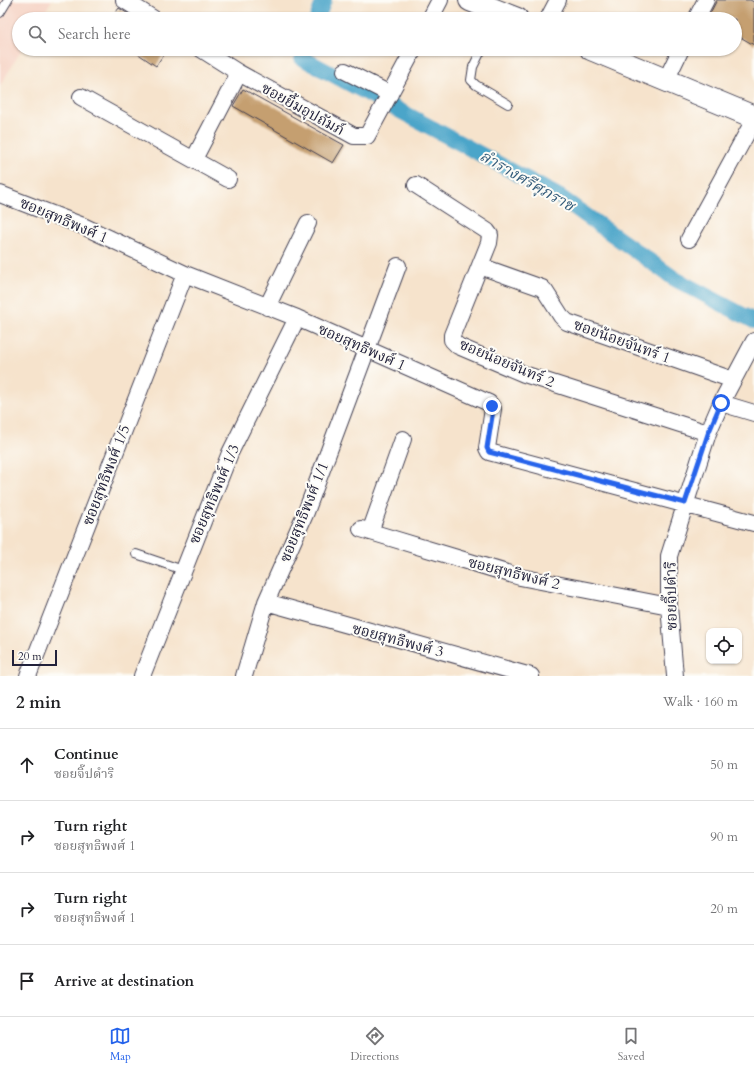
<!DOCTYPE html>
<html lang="en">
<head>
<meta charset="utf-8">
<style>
  body { margin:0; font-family:Cardo,"Noto Serif Thai",serif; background:#f2f2f2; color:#202124 }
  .controls { position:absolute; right:12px; bottom:12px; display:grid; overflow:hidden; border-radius:8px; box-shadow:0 1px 3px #0004 }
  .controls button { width:36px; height:36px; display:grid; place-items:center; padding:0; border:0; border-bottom:1px solid #e0e0e0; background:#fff; color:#202124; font:20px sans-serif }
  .scale { position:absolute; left:12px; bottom:10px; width:45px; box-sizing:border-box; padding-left:4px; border:2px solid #22223b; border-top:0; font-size:11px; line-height:14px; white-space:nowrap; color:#22223b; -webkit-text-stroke:3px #fdfcf7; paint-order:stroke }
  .stop { position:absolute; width:12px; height:12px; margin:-9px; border:3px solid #2563eb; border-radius:50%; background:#fff }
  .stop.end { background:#2563eb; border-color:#fff; box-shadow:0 1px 4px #0008 }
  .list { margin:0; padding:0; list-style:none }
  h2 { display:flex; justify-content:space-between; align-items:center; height:52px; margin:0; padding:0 16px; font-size:17px }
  h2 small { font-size:13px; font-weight:400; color:#757577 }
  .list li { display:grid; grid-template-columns:26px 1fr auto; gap:12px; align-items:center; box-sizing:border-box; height:72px; padding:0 16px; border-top:1px solid #e0e0e0 }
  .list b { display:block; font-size:15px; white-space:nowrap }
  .list p { margin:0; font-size:13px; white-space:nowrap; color:#757577 }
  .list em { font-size:13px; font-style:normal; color:#757577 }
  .icon { flex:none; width:22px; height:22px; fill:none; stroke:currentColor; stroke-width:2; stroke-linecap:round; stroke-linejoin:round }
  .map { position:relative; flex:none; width:754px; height:676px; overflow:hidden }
  .search { position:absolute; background:#fff; box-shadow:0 1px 3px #0004; left:12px; right:12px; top:12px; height:44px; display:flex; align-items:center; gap:10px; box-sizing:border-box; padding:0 14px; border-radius:22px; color:#757577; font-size:15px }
  .sheet { height:340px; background:#fff }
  nav { display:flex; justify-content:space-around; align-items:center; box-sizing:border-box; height:56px; border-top:1px solid #e0e0e0; background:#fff; font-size:11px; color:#757577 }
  nav a { display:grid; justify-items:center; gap:2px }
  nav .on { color:#2563eb }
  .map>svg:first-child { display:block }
</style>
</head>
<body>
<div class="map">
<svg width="754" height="676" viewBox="0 0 754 676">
  <rect width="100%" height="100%" fill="#fdfcf7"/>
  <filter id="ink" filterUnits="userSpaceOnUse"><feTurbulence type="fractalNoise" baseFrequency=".025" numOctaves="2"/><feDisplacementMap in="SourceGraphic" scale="8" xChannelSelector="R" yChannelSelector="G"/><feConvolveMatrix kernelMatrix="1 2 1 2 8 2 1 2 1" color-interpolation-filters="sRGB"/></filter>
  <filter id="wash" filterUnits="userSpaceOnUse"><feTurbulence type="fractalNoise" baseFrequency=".012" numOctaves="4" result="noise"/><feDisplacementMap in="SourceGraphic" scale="16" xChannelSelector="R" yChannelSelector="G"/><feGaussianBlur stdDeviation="0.9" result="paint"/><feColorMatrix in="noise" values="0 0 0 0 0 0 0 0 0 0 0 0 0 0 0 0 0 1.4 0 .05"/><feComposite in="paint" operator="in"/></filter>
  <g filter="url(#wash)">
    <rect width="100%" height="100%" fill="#f6e3cc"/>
    <path fill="#f6d2c3" d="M0,0H52L40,19H19V49H22L0,86Z"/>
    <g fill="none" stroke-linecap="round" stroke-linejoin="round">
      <path stroke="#4ca5c9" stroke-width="16" d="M317,19L324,0
        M305,49L302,58L560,197L675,279L754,321"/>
    </g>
    <g id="blocks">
      <path fill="#c59f6f" d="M717,0H750L754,2V45L735,34V19H707Z
        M119,8L136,19H111Z
        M131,49H167L156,66Z
        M243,89L344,145L333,163L233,106Z"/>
    </g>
  </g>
  <g filter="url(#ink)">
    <use href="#blocks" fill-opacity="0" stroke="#423f51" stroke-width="1"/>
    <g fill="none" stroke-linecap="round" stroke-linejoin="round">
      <g stroke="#423f51" stroke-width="10">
        <path id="lane" d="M0,13L8,0
          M482,49L473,67L471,80L476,85L508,104
          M136,554L183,570"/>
      </g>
      <g stroke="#423f51" stroke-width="18">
        <path id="street" d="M124,0L154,19
          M430,19L440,0
          M548,19L558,0
          M696,19L706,0
          M201,49L239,73L354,136H367L414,49
          M345,71L390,94
          M666,80L681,49
          M81,97L228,179
          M194,159L239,73
          M416,185L487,231L490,235L489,243L452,335V340L458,346L524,374L708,433
          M0,194L83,226L185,274L297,318L489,403L493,409L487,448L489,452L754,523
          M689,239L754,120
          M480,266L542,288L545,291L561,316L567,322L733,380
          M267,307L308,223
          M721,403L754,413
          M361,529L520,577L669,606
          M370,532L403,439
          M266,602L531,676
          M28,676L185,274
          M142,676L230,453L297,318
          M244,676L266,602L306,512L398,266
          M675,676L669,606V556L708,433L721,403L754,341"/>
      </g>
      <g stroke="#423f51" stroke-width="24">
        <path id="secondary" d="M470,0L517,19
          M591,49L754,117"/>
      </g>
      <use href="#lane" stroke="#fff" stroke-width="8"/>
      <use href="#street" stroke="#fff" stroke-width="16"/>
      <use href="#secondary" stroke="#fff" stroke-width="22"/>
    </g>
  </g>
  <g fill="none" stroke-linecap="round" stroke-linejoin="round" filter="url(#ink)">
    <path stroke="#2563eb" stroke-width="5" d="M492,406L493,410L487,448L489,452L685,503L708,434L721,403"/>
  </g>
  <g text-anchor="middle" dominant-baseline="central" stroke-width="4" stroke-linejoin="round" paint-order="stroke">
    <g font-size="15" fill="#22223b" stroke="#fdfcf7">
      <text transform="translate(303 109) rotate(29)">ซอยยิ้มอุปถัมภ์</text>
      <text transform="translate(64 220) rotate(23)">ซอยสุทธิพงศ์ 1</text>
      <text transform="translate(622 341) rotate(20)">ซอยน้อยจันทร์ 1</text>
      <text transform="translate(362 347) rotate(24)">ซอยสุทธิพงศ์ 1</text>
      <text transform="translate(507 363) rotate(23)">ซอยน้อยจันทร์ 2</text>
      <text transform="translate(106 475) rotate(-69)">ซอยสุทธิพงศ์ 1/5</text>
      <text transform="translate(214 494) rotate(-67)">ซอยสุทธิพงศ์ 1/3</text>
      <text transform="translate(304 512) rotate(-68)">ซอยสุทธิพงศ์ 1/1</text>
      <text transform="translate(514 573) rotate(14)">ซอยสุทธิพงศ์ 2</text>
      <text transform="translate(671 596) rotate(-91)">ซอยจิ๊ปดำริ</text>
      <text transform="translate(398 640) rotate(15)">ซอยสุทธิพงศ์ 3</text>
    </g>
    <g font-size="16" font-style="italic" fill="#355d7b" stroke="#fdfcf7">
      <text transform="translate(527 181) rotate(30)">ลำรางศรีศุภราช</text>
    </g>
  </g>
</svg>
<div class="controls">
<button><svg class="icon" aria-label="locate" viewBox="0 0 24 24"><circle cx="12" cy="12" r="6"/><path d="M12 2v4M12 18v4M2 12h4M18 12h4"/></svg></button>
</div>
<div class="scale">20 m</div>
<div class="stop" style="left:721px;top:403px"></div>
<div class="stop end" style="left:492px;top:406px"></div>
<div class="search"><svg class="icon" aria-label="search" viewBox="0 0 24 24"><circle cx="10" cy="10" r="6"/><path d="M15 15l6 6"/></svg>Search here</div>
</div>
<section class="sheet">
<h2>2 min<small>Walk · 160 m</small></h2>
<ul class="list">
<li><svg class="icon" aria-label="ahead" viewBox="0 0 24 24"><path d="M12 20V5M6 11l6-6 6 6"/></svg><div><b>Continue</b><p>ซอยจิ๊ปดำริ</p></div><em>50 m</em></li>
<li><svg class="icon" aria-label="right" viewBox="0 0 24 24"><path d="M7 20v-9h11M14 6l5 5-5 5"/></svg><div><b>Turn right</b><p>ซอยสุทธิพงศ์ 1</p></div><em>90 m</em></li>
<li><svg class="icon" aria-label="right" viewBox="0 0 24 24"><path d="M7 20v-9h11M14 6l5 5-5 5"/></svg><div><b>Turn right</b><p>ซอยสุทธิพงศ์ 1</p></div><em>20 m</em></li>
<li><svg class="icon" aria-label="arrive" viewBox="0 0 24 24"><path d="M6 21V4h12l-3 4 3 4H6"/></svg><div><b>Arrive at destination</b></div></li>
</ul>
</section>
<nav>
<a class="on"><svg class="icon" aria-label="map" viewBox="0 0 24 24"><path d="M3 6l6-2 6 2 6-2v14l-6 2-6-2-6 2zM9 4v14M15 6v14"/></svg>Map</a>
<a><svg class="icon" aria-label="directions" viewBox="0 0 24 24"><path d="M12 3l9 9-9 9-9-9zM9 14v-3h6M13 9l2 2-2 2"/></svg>Directions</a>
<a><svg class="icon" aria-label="saved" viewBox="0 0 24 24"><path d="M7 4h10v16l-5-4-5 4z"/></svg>Saved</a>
</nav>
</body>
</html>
